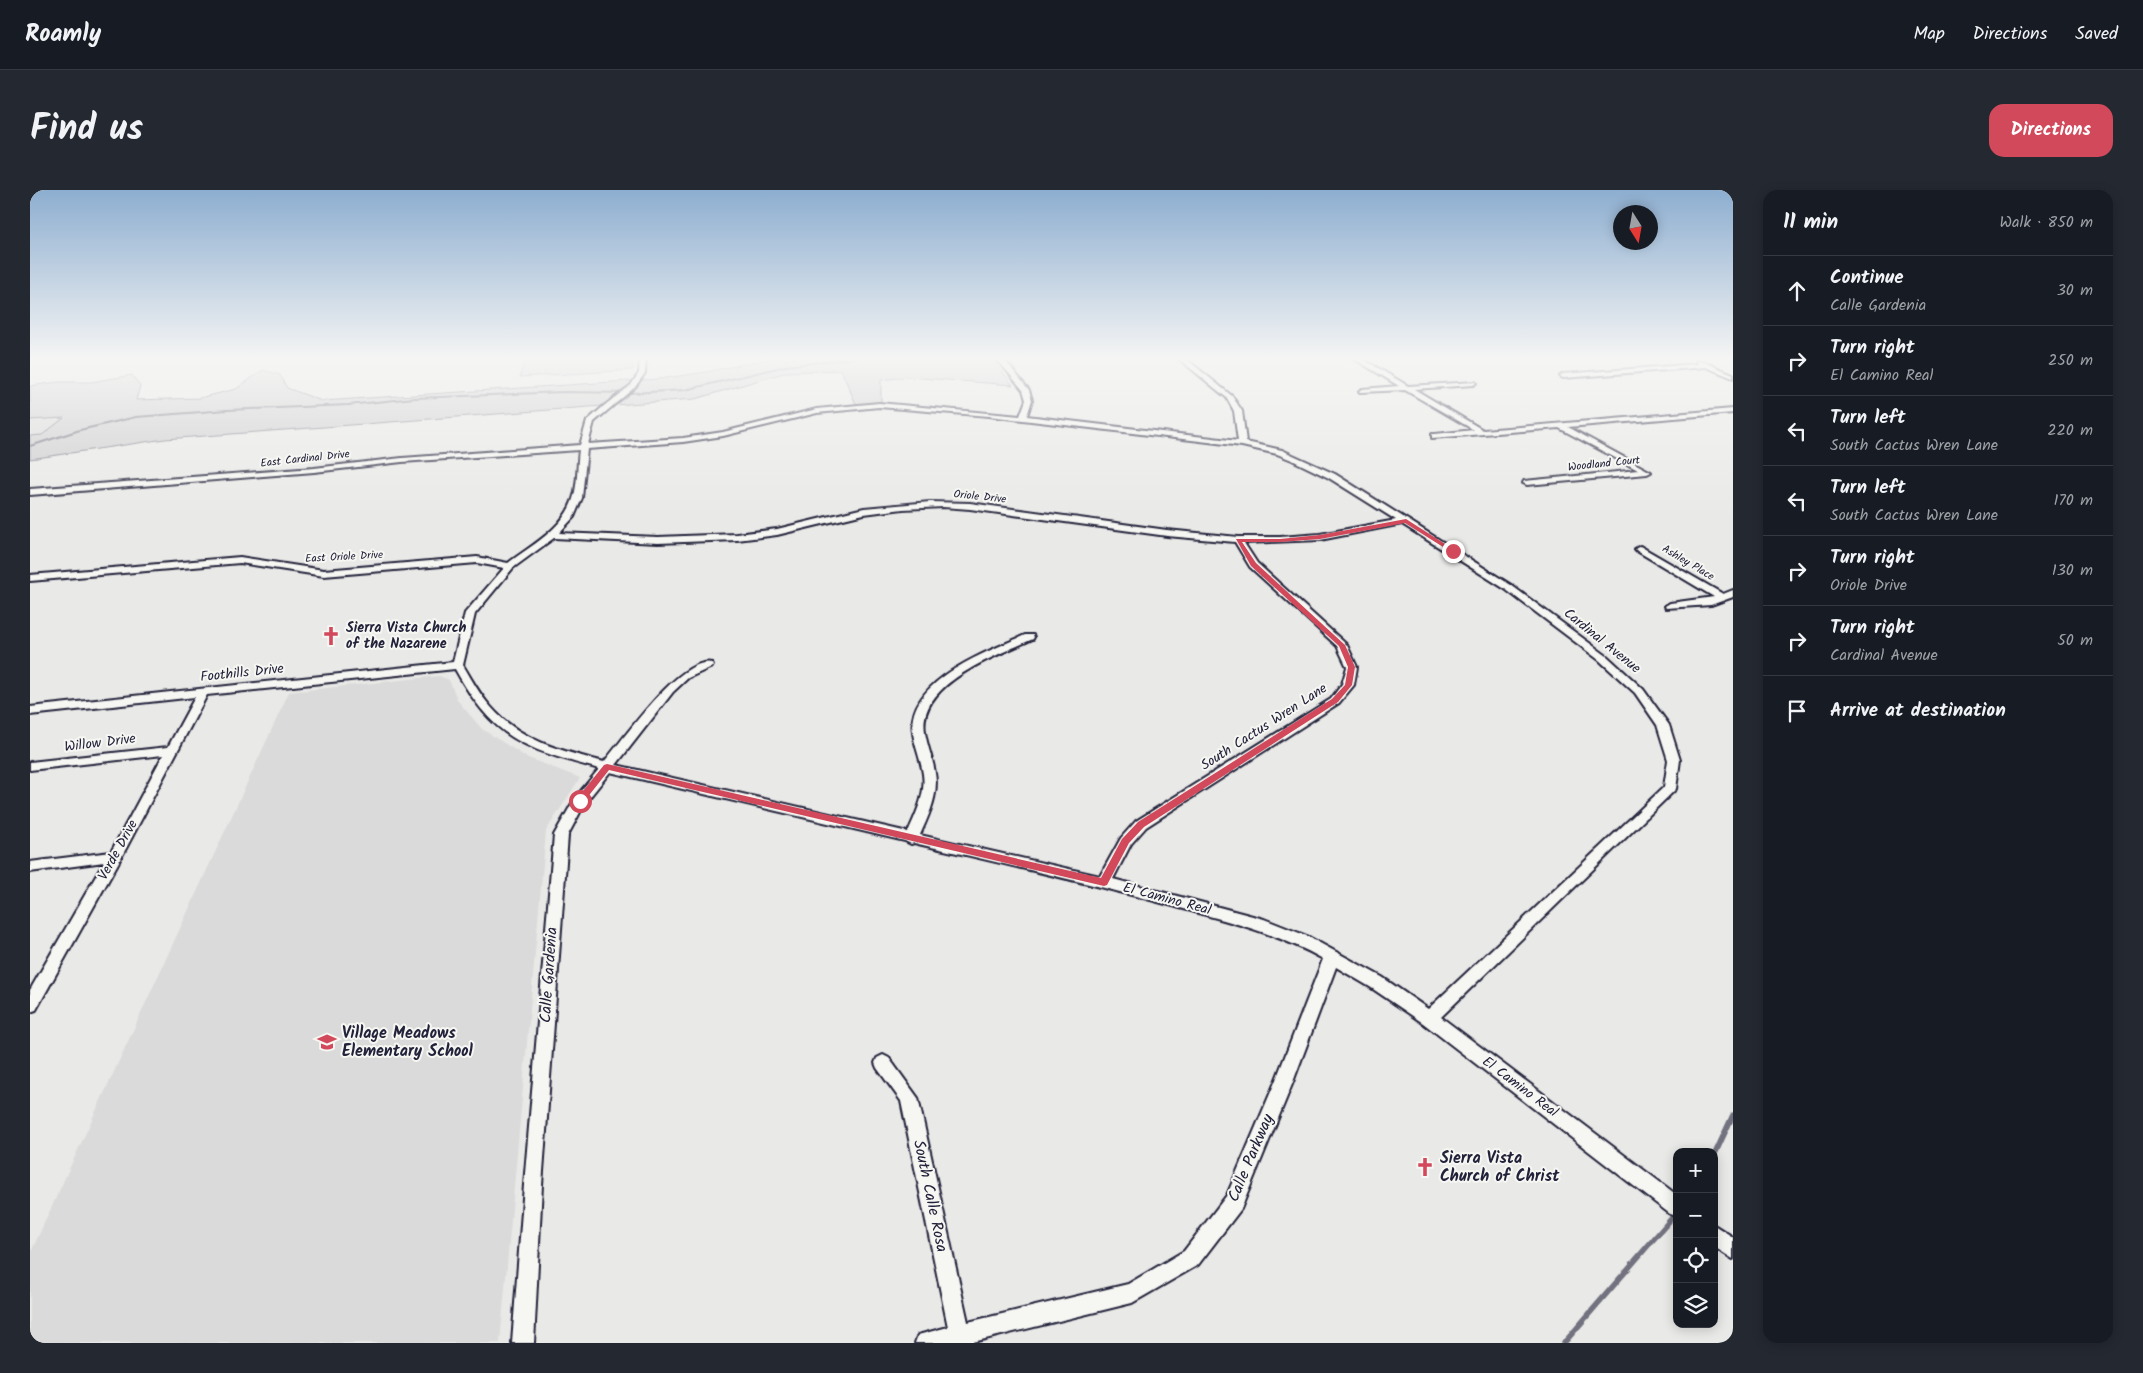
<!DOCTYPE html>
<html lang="en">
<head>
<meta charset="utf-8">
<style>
  body { margin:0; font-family:Kalam,sans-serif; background:#242831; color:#f1f3f6 }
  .controls { position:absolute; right:15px; bottom:15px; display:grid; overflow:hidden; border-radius:10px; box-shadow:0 2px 12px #0003 }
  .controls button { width:45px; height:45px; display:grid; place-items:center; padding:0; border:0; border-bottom:1px solid #363941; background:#171b24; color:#f1f3f6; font:25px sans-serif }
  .compass { position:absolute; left:1583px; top:15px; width:45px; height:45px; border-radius:50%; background:#171b24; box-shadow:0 2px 12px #0003; rotate:169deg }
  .stop { position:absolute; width:15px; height:15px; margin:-11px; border:4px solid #d1495b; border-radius:50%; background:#fff }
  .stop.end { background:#d1495b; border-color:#fff; box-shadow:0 1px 5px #0008 }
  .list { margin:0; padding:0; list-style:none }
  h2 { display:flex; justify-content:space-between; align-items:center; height:65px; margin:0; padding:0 20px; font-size:21px }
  h2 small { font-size:16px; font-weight:400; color:#9ea1a6 }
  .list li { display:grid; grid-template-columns:32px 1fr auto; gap:15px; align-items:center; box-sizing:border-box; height:70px; padding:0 20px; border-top:1px solid #363941 }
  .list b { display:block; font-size:19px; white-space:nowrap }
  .list p { margin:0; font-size:16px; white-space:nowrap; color:#9ea1a6 }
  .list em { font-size:16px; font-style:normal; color:#9ea1a6 }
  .icon { flex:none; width:28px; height:28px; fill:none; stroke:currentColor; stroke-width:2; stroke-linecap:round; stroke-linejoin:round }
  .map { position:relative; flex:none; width:1703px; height:1153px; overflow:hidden; border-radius:15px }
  header { display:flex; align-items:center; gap:30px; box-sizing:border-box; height:70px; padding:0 25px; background:#171b24; border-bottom:1px solid #363941 }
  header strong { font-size:24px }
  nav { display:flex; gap:28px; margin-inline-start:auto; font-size:18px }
  .intro { display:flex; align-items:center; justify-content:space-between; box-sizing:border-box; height:120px; padding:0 30px }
  h1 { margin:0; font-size:35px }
  .button { padding:12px 22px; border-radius:15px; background:#d1495b; color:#fff; font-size:18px; font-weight:700 }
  main { display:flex; gap:30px; padding:0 30px }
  aside { flex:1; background:#171b24; border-radius:15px; box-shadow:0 2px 12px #0003 }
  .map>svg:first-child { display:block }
</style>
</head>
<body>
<header>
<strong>Roamly</strong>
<nav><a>Map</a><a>Directions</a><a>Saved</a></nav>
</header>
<div class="intro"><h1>Find us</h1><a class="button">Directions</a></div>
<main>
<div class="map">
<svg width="1703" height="1153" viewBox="0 0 1703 1153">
  <rect width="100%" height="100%" fill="#e9e9e7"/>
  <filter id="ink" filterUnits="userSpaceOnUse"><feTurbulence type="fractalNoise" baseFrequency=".02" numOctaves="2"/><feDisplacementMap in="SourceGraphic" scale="10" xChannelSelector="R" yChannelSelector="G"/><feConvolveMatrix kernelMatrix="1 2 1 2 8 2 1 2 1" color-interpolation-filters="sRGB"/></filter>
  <g filter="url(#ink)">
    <path fill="#dadada" d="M35,227L12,245L0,246V230Z
      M409,486L419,490L428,511L452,539L496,567L550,588L516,641L470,1153H0V1064L259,502Z"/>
    <path fill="#ccccce" stroke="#777784" d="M495,168H603V180L490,187Z
      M743,168H961L983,195L878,187L851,190V214H826L811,180L757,182L665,209L135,249L0,269V246L12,245L34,228L0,230V196L28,192H61L102,185L110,196L106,210L170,208L206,199L233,180L250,185L257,198L292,211L629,189L676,182Z"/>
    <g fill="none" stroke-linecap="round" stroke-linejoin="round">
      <path stroke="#71717f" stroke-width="2" d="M0,256L50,240L106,227L197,220L318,215L384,208L533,202L602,203L655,200L756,176L826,168"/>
      <path stroke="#71717f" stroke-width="5.5" d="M1684,966L1703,925
        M1534,1153L1647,1022"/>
      <g stroke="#22223b" stroke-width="4">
        <path id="minor" d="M610,168H616L615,183L605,197L564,232L558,254L653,248L693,242L787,219L849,213L990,226L996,210L993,200L966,168H973L999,200L1002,210L997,226L1208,251L1204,221L1197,208L1148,168H1155L1202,206L1212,221L1216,252L1252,260L1305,284L1481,395L1577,466L1613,499L1639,535L1650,570L1646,599L1411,827L1647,1005V1026L1640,1024L1393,833L1340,797L1306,777L1263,892L1211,1019L1168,1075L1102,1113L939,1153H885L888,1145L918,1137L871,911L847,878L845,873L847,868L853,865L859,868L888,908L938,1132L1098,1094L1154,1061L1197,1005L1245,892L1293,769C1245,742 1193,730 1139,715C1055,692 969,673 884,653L881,654L875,651L580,582L555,613L538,645L512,995L504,1153H482L494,995L524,645L545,608L569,579C494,558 464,550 425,479L177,505L92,666L6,820L0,822V800L74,672L0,682V672L81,662L133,565L0,580V572L138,557L165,507L0,525V517L423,472L435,423L474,378L447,373L294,386L210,373L0,391V385L210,367L294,380L447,367L478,373C502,355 533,339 543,309C548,295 547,275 549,260L372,272L284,282L0,305V299L284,278L372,268L550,255L557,231L575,215L601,195L609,183ZM849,217L959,226L1212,256L1247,264L1262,270L1299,288L1366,330L1290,344L1250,347H1208L1137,340L940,313L900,312L834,318L747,339L707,344L628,347L529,343L544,327L552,308L557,259L653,252L693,246L787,223ZM913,317L940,319L1137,346L1205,352L1220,377L1307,456L1317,477L1312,494L1301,509L1106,631L1091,648L1070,686L890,645C899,625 909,604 905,583C903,569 897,556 895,542C887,493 967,466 1003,449L1004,447L1003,445H995C958,462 875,490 883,543C885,557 891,570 893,584C896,604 886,624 878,642L586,575L643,502L658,488L682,477L683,475L682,473C651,465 593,550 574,572C533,561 490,551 461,517C450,505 442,490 433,475L445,424L483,378L524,348L628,353L707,350L747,345L834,324L873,319ZM1372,334L1475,399L1569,470L1605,503L1627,535L1638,570L1634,597L1398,819L1352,787L1277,746L1234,729L1083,689L1101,654L1116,637L1309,513L1324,495L1327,477L1317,455L1227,373L1214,353L1290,350Z
          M1323,168H1331L1378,196L1445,192L1446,193L1443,195L1384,199L1453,240L1703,219V223L1538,237L1621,282L1617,284L1497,295L1493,293L1494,291L1608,280L1529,238L1402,248V244H1405L1444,240L1375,200L1330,202L1329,201L1332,199L1369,196Z
          M1669,170L1703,184V188L1676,177L1533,188L1530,186L1533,184L1668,174L1666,172Z
          M1610,356L1693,404L1703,400V407L1681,415L1636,418L1635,416L1640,413L1684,407L1607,361L1605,359Z
          M1684,1035L1703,1047V1069L1684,1057Z"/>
      </g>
      <use href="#minor" fill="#f6f6f2" fill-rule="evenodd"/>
    </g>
  </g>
  <linearGradient id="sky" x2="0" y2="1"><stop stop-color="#8daed0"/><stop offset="0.51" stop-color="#f5f5f4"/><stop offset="1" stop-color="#f5f5f4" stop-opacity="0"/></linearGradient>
  <rect width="1703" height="330" fill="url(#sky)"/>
  <path fill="#d1495b" d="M1376,329L1426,361L1421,362L1375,333L1290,349L1250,352H1212L1226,373L1315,455L1325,477L1322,495L1308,512L1114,637L1099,653L1077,695L1074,696L579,580L553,613H547L545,611L574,575L577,574L1071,688L1092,649L1108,632L1302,509L1315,495L1318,477L1309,456L1221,376L1206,349H1250L1290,345Z"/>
  <defs>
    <g id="church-bare" transform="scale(1.5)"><path d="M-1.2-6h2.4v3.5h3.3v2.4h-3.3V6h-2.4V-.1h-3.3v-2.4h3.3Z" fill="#d1495b" stroke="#f6f6f2" stroke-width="2.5" paint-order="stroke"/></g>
    <g id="school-bare" transform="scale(1.5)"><path d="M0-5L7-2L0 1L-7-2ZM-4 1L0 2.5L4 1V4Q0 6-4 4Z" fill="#d1495b" stroke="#f6f6f2" stroke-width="2.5" paint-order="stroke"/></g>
  </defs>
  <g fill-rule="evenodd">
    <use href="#church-bare" x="301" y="446"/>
    <use href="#school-bare" x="297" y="852"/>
    <use href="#church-bare" x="1395" y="977"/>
  </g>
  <g text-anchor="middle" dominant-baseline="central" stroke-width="4" stroke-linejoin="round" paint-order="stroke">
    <g font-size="11" fill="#22223b" stroke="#f6f6f2">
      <text transform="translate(275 269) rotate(-6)">East Cardinal Drive</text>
      <text transform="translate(1574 274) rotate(-6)">Woodland Court</text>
      <text transform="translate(950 307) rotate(6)">Oriole Drive</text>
      <text transform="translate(314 367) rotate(-3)">East Oriole Drive</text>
      <text transform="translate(1658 373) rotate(31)">Ashley Place</text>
    </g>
    <g font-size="14" font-weight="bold" fill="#22223b" stroke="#f6f6f2" text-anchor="start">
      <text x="316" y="438">Sierra Vista Church<tspan x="316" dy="16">of the Nazarene</tspan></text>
    </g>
    <g font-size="14" fill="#22223b" stroke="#f6f6f2">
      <text transform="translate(1572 451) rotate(39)">Cardinal Avenue</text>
      <text transform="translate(212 483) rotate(-6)">Foothills Drive</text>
      <text transform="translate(1234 537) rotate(-33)">South Cactus Wren Lane</text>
      <text transform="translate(70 553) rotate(-7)">Willow Drive</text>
      <text transform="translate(88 660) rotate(-61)">Verde Drive</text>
      <text transform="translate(1137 709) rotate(15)">El Camino Real</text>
      <text transform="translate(1490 897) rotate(37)">El Camino Real</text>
    </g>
    <g font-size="16" fill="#22223b" stroke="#f6f6f2">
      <text transform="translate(519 785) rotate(-86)">Calle Gardenia</text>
      <text transform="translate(1221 968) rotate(-67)">Calle Parkway</text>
      <text transform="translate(900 1006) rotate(78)">South Calle Rosa</text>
    </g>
    <g font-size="16" font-weight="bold" fill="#22223b" stroke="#f6f6f2" text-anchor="start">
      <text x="312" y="843">Village Meadows<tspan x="312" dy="18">Elementary School</tspan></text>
      <text x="1410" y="968">Sierra Vista<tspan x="1410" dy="18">Church of Christ</tspan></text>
    </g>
  </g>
</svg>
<div class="controls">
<button>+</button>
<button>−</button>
<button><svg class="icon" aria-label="locate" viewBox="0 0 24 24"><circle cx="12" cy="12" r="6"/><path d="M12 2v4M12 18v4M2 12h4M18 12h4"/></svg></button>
<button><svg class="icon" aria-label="layers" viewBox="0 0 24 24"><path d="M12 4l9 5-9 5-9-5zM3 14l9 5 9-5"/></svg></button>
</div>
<svg class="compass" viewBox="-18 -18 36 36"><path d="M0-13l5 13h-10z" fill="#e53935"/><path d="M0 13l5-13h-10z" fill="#9ea1a6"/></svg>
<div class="stop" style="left:550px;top:611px"></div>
<div class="stop end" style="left:1423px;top:361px"></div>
</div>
<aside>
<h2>11 min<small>Walk · 850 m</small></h2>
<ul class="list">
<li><svg class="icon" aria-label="ahead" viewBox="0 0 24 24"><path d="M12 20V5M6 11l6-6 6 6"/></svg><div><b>Continue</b><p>Calle Gardenia</p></div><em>30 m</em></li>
<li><svg class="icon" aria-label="right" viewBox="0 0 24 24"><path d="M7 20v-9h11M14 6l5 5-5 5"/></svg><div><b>Turn right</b><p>El Camino Real</p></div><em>250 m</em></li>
<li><svg class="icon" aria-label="left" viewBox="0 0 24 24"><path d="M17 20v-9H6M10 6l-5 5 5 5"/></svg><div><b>Turn left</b><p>South Cactus Wren Lane</p></div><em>220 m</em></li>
<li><svg class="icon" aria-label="left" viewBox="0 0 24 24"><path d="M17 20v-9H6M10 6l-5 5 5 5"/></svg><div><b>Turn left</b><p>South Cactus Wren Lane</p></div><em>170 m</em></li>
<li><svg class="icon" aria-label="right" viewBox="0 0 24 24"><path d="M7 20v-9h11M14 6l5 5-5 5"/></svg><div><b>Turn right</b><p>Oriole Drive</p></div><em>130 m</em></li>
<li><svg class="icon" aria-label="right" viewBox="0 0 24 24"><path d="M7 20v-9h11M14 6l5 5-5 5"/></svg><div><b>Turn right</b><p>Cardinal Avenue</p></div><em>50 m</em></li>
<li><svg class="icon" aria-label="arrive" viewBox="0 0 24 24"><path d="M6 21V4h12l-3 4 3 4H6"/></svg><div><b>Arrive at destination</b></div></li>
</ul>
</aside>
</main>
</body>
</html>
